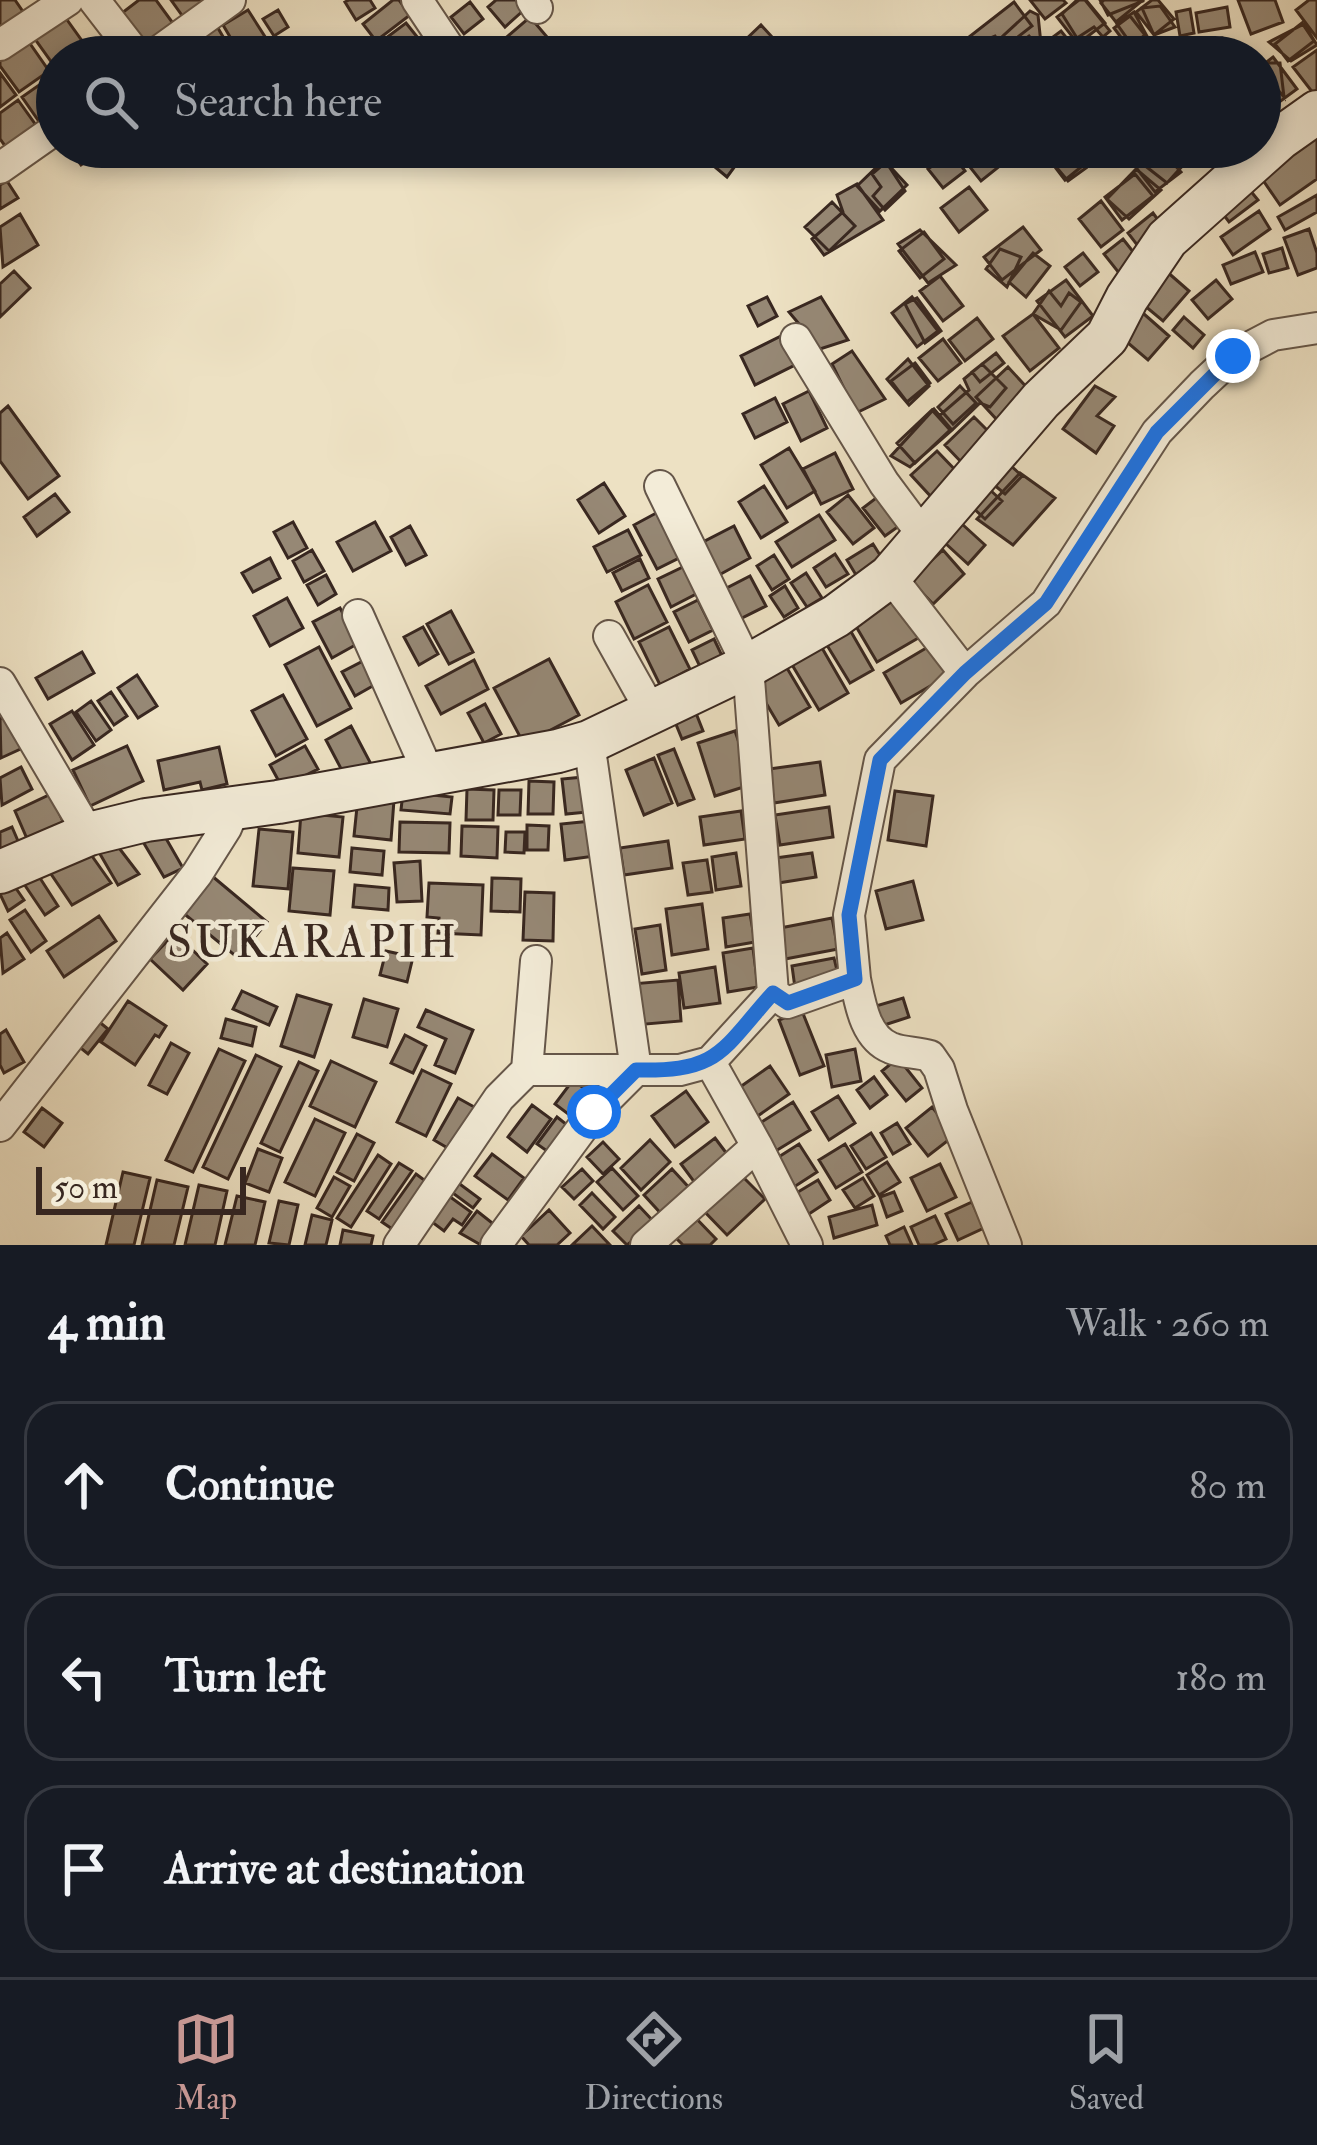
<!DOCTYPE html>
<html lang="en">
<head>
<meta charset="utf-8">
<style>
  body { margin:0; font-family:"IM FELL Double Pica",serif; background:#242831; color:#f1f3f6 }
  .scale { position:absolute; left:36px; bottom:30px; width:210px; box-sizing:border-box; padding-left:12px; border:6px solid #382720; border-top:0; font-size:33px; line-height:42px; white-space:nowrap; color:#382720; -webkit-text-stroke:9px #f3ecd8; paint-order:stroke }
  .stop { position:absolute; width:36px; height:36px; margin:-27px; border:9px solid #1a73e8; border-radius:50%; background:#fff }
  .stop.end { background:#1a73e8; border-color:#fff; box-shadow:0 3px 12px #0008 }
  .list { margin:0; padding:0; list-style:none }
  h2 { display:flex; justify-content:space-between; align-items:center; height:156px; margin:0; padding:0 48px; font-size:51px }
  h2 small { font-size:39px; font-weight:400; color:#9ea1a6 }
  .list li { display:grid; grid-template-columns:78px 1fr auto; gap:36px; align-items:center; box-sizing:border-box; height:168px; margin:0 24px 24px; padding:0 24px; border:3px solid #363941; border-radius:36px }
  .list b { display:block; font-size:45px; white-space:nowrap }
  .list em { font-size:39px; font-style:normal; color:#9ea1a6 }
  .icon { flex:none; width:66px; height:66px; fill:none; stroke:currentColor; stroke-width:2; stroke-linecap:round; stroke-linejoin:round }
  .map { position:relative; flex:none; width:1317px; height:1245px; overflow:hidden }
  .search { position:absolute; background:#171b24; box-shadow:0 6px 18px #0003; left:36px; right:36px; top:36px; height:132px; display:flex; align-items:center; gap:30px; box-sizing:border-box; padding:0 42px; border-radius:66px; color:#9ea1a6; font-size:45px }
  .sheet { height:732px; background:#171b24 }
  nav { display:flex; justify-content:space-around; align-items:center; box-sizing:border-box; height:168px; border-top:3px solid #363941; background:#171b24; font-size:33px; color:#9ea1a6 }
  nav a { display:grid; justify-items:center; gap:6px }
  nav .on { color:#c59692 }
  .map>svg:first-child { display:block }
</style>
</head>
<body>
<div class="map">
<svg width="1317" height="1245" viewBox="0 0 1317 1245">
  <rect width="100%" height="100%" fill="#ede1c3"/>
  <filter id="stains"><feTurbulence type="fractalNoise" baseFrequency=".00167" numOctaves="4"/><feColorMatrix values="0 0 0 0 .2 0 0 0 0 .09 0 0 0 0 .02 0 0 0 .5 -.17"/></filter>
  <radialGradient id="worn" r=".72"><stop offset=".6" stop-color="#630" stop-opacity="0"/><stop offset="1" stop-color="#630" stop-opacity=".3"/></radialGradient>
  <path fill="#968875" stroke="#382720" stroke-width="3" d="M0,0H15L28,19L0,39Z
    M139,0H156L175,26L144,50L118,16Z
    M171,0H214L186,21Z
    M349,0H370L375,8L356,20L345,2Z
    M393,0H399L410,15L376,41L363,24Z
    M496,0H517L525,9L505,27L488,7Z
    M1030,0H1063L1066,3L1045,19Z
    M1077,0H1085L1110,31L1103,37L1094,27L1077,38L1062,14Z
    M1079,0H1086L1105,23L1078,44L1057,17Z
    M1100,0H1143V1L1108,15Z
    M1104,0H1143L1116,22L1101,3Z
    M1152,0H1158L1174,19L1154,35L1136,12Z
    M1238,0H1275L1283,22L1251,34Z
    M1309,0H1317V38L1296,10Z
    M470,2L483,19L464,34L451,17Z
    M1014,2L1032,26L992,57H984L969,37Z
    M1160,6L1175,27L1154,35L1142,8Z
    M1227,7L1230,27L1199,32L1196,13Z
    M1190,9L1194,33L1180,36L1176,12Z
    M60,10L85,45L69,57H57L55,67L30,32Z
    M248,10L269,43L242,57L223,25Z
    M278,10L288,27L274,36L263,19Z
    M1030,11L1038,15L1041,44L1018,57L1003,36Z
    M1134,12L1149,40L1134,48L1117,24Z
    M1130,16L1145,35L1129,48L1114,28Z
    M530,17L553,44L537,57H490L487,54Z
    M215,23L229,47L210,57L196,34Z
    M406,23L422,43L404,57H394L382,41Z
    M1302,23L1314,41L1288,61L1275,44Z
    M1304,24L1317,45L1291,61L1269,42Z
    M761,25L783,49L775,57H755L742,43Z
    M1061,31L1069,41L1054,54L1045,43Z
    M24,35L49,71L19,92L0,66V53Z
    M995,36L1008,57H987L978,43Z
    M1029,36L1037,46L1020,57L1013,48Z
    M1149,38L1160,52L1154,57H1136L1132,51Z
    M1222,38L1225,57H1182L1180,46Z
    M1191,41L1205,52L1222,47L1228,57H1181Z
    M1317,50V90L1313,93L1293,67Z
    M1273,57L1297,89L1278,103L1260,79V67Z
    M1267,63H1280L1284,97L1262,71Z
    M0,73L16,95L0,107Z
    M52,76L57,83V126L47,133L22,97Z
    M1260,81L1276,102L1260,111Z
    M18,100L43,135L13,157L0,139V113Z
    M1317,137V179L1280,205L1258,173Z
    M68,147H105L81,165Z
    M701,147H749L727,177L697,152Z
    M975,147H995L1006,161L981,181L962,157Z
    M1046,147H1082L1091,159L1065,180L1042,150Z
    M1069,147L1086,168L1068,181L1041,149Z
    M1158,147L1181,172L1155,192L1134,165Z
    M1178,147H1213L1191,164Z
    M1159,148L1185,163L1167,183L1139,161Z
    M951,152L965,171L943,188L928,169Z
    M884,160L907,185L880,211L857,186Z
    M886,162L905,191L885,210L873,196L881,187L872,174Z
    M1136,169L1161,190L1129,219L1107,199Z
    M1135,174L1153,196L1122,220L1105,197Z
    M7,181L18,198L0,209V185Z
    M857,184L883,220L824,255L812,239L843,212L837,195Z
    M969,187L987,210L959,232L941,208Z
    M1249,189L1258,200L1229,222L1220,210Z
    M1317,195V212L1285,230L1278,217Z
    M1101,201L1123,230L1101,247L1079,219Z
    M832,202L855,226L829,251L805,227Z
    M1259,211L1270,229L1233,255L1221,237Z
    M1153,213L1166,231L1141,250L1128,233Z
    M20,214L38,245L3,267L0,227Z
    M1023,227L1041,250L1002,280L984,257Z
    M1309,229L1317,253V268L1298,275L1284,238Z
    M920,230L956,265L928,283L898,244Z
    M924,232L944,259L920,278L899,251Z
    M1123,239L1138,258L1119,273L1104,254Z
    M1282,248L1288,268L1269,273L1263,254Z
    M1000,249L1021,257L1007,287L986,269Z
    M1255,252L1263,272L1231,284L1223,265Z
    M1033,253L1050,266L1026,297L1009,282Z
    M1083,253L1098,272L1080,286L1065,267Z
    M1165,270L1189,291L1163,321L1139,301Z
    M14,271L30,288L0,317V284Z
    M940,276L963,306L943,321L920,291Z
    M1066,280L1093,316L1065,337L1037,301Z
    M1216,280L1232,299L1208,319L1192,300Z
    M1049,291L1061,306L1069,293L1081,302L1061,330L1033,314Z
    M767,297L777,316L758,326L748,306Z
    M821,297L848,340L820,349L789,312Z
    M912,297L938,331L917,347L892,313Z
    M917,298L941,331L925,343L905,304Z
    M1136,307L1169,336L1148,360L1114,331Z
    M1033,314L1059,348L1030,371L1003,336Z
    M1184,317L1204,335L1193,348L1173,330Z
    M977,318L993,339L965,361L949,340Z
    M783,335L797,364L755,385L741,356Z
    M943,339L961,363L938,381L919,358Z
    M852,351L885,399L856,413L832,364Z
    M996,353L1004,363L980,382L972,372Z
    M908,359L929,386L909,405L887,379Z
    M915,363L930,383L907,402L891,381Z
    M982,364L1006,388L990,407L980,403L952,430L939,416L969,390L964,379Z
    M1008,367L1031,392L999,422L976,397Z
    M960,386L976,403L953,424L938,407Z
    M1095,386L1115,397L1097,416L1114,426L1096,453L1063,429Z
    M809,391L827,428L801,441L783,404Z
    M775,398L787,422L755,438L743,414Z
    M8,406L59,476L28,499L0,461V413Z
    M934,409L952,430L910,467L891,456Z
    M932,410L950,430L915,463L897,443Z
    M974,417L993,436L963,464L945,445Z
    M789,448L815,491L787,508L761,465Z
    M937,451L961,476L935,501L911,475Z
    M835,453L853,489L821,504L803,469Z
    M1010,465L1022,476L1005,494L993,484Z
    M1020,473L1055,498L1013,545L977,519Z
    M604,483L625,516L599,533L578,500Z
    M764,486L787,522L761,538L739,502Z
    M988,488L1002,501L985,519L971,506Z
    M884,492L906,521L885,536L863,508Z
    M55,494L69,512L37,536L24,517Z
    M848,495L874,528L853,544L827,512Z
    M660,511L683,556L657,569L634,525Z
    M819,515L835,540L792,567L776,542Z
    M293,522L307,548L288,558L274,532Z
    M375,522L391,551L353,571L337,542Z
    M962,524L985,545L968,564L945,543Z
    M410,526L426,555L406,565L391,537Z
    M734,526L750,558L719,575L703,542Z
    M628,530L641,555L607,572L594,547Z
    M873,544L885,563L859,580L847,560Z
    M312,550L324,571L304,582L293,561Z
    M943,550L964,574L933,604L910,580Z
    M835,554L848,574L826,587L814,568Z
    M774,555L789,579L772,590L757,566Z
    M270,558L280,578L253,592L242,573Z
    M640,559L649,578L622,591L613,573Z
    M685,566L698,593L671,607L658,579Z
    M806,573L822,598L807,607L791,583Z
    M326,575L336,594L318,605L307,585Z
    M750,576L766,606L736,621L721,591Z
    M648,585L667,622L634,639L616,602Z
    M785,586L798,608L784,617L770,596Z
    M897,597L920,637L877,662L854,623Z
    M287,598L303,628L270,646L254,616Z
    M698,600L713,630L689,642L674,612Z
    M340,608L359,643L332,658L313,622Z
    M451,611L473,652L449,664L427,624Z
    M846,623L873,670L850,683L822,637Z
    M423,627L438,654L419,665L404,637Z
    M669,627L690,669L660,685L639,642Z
    M714,639L725,662L703,673L692,650Z
    M818,641L848,693L819,710L788,658Z
    M933,644L951,674L901,703L884,673Z
    M319,647L351,708L317,726L285,665Z
    M82,652L94,673L48,699L36,678Z
    M549,659L579,715L524,744L494,688Z
    M365,660L378,683L355,696L342,672Z
    M474,660L488,689L441,714L426,686Z
    M784,663L810,707L779,725L753,681Z
    M137,675L157,706L138,718L118,688Z
    M111,692L127,716L114,725L98,701Z
    M283,695L307,739L276,756L252,711Z
    M91,701L111,730L96,741L76,712Z
    M485,704L501,734L484,743L468,713Z
    M694,708L703,731L682,739L673,717Z
    M72,711L94,745L72,760L50,724Z
    M12,713L27,746L1,758L0,719Z
    M351,726L372,766L347,780L326,740Z
    M735,731L753,784L715,796L698,743Z
    M127,746L143,781L90,806L73,770Z
    M305,746L318,769L282,787L270,765Z
    M219,747L227,784L202,790L200,782L164,790L158,761Z
    M674,749L694,799L678,805L658,755Z
    M654,758L672,803L644,815L626,770Z
    M820,762L825,795L774,803L769,769Z
    M21,767L32,789L2,805L0,778Z
    M584,777L588,812L566,814L562,779Z
    M529,781L554,782L553,814H528Z
    M467,789L494,790L493,820H466Z
    M499,790H521L520,815H498Z
    M895,791L933,796L926,846L888,840Z
    M403,792L452,797L450,814L401,810Z
    M51,794L64,824L28,841L15,811Z
    M358,797L394,800L391,840L354,836Z
    M829,807L833,837L780,845L775,815Z
    M741,811L745,839L704,845L700,817Z
    M301,813L343,817L339,857L298,853Z
    M592,821L595,856L565,860L561,824Z
    M400,822L450,823L449,853L399,852Z
    M527,825L549,826L548,850H527Z
    M462,826L498,827L497,858L461,856Z
    M12,827L21,848L0,857V832Z
    M160,828L183,868L164,877L139,835Z
    M259,829L293,832L288,889L253,886Z
    M506,832H525L524,853L505,852Z
    M668,841L672,868L624,875L620,848Z
    M116,844L139,874L118,885L100,854Z
    M352,848L384,851L382,875L350,872Z
    M87,849L111,883L72,905L49,871Z
    M736,853L741,886L716,890L712,857Z
    M812,853L816,877L772,884L768,859Z
    M707,860L712,892L688,895L683,863Z
    M420,861L422,901L397,902L394,863Z
    M293,868L334,871L330,915L289,911Z
    M38,875L58,906L45,915L24,884Z
    M212,876L267,922L238,958L182,912Z
    M492,878L521,879L520,912L491,911Z
    M913,881L923,920L886,929L876,891Z
    M429,883L483,885L481,935L438,933L439,918L427,917Z
    M13,884L24,900L8,911L0,894Z
    M355,885L389,888L388,910L353,907Z
    M525,892L554,893L553,941L523,940Z
    M702,904L708,949L672,955L666,909Z
    M25,910L46,941L31,952L10,920Z
    M750,914L755,942L726,947L723,918Z
    M99,916L116,941L64,977L47,951Z
    M832,918L838,949L780,960L775,929Z
    M660,925L666,970L642,974L635,929Z
    M7,933L24,959L3,973L0,938Z
    M175,933L207,964L183,990L150,959Z
    M753,948L758,987L728,992L723,953Z
    M386,951L413,957L407,982L380,975Z
    M834,958L839,979L795,988L792,966Z
    M715,967L720,1003L684,1008L679,973Z
    M678,980L681,1021L635,1025L631,984Z
    M242,991L277,1007L269,1025L233,1009Z
    M297,995L331,1005L314,1057L281,1046Z
    M903,998L909,1017L875,1028L869,1008Z
    M364,999L398,1009L387,1047L353,1037Z
    M128,1001L166,1026L159,1037L155,1035L135,1065L101,1042Z
    M426,1010L473,1030L455,1073L435,1065L446,1039L418,1027Z
    M802,1011L824,1066L800,1075L779,1020Z
    M92,1016L108,1029L88,1054L72,1041Z
    M226,1019L256,1027L252,1046L221,1038Z
    M6,1030L24,1062L4,1073L0,1065V1034Z
    M405,1035L426,1046L413,1073L391,1063Z
    M171,1043L189,1053L167,1094L149,1085Z
    M219,1049L245,1061L193,1172L166,1160Z
    M855,1049L861,1081L832,1087L826,1055Z
    M256,1055L281,1067L228,1179L203,1167Z
    M898,1058L922,1088L906,1101L882,1071Z
    M331,1061L376,1082L355,1127L310,1106Z
    M299,1062L318,1071L280,1152L261,1143Z
    M770,1066L789,1094L752,1120L733,1092Z
    M422,1070L451,1084L426,1136L397,1122Z
    M874,1077L887,1095L870,1108L857,1090Z
    M573,1080L598,1099L580,1123L555,1104Z
    M686,1091L708,1122L675,1147L652,1116Z
    M838,1096L855,1123L829,1140L812,1112Z
    M458,1098L476,1108L451,1150L434,1140Z
    M793,1102L810,1130L774,1152L757,1125Z
    M532,1105L551,1119L527,1152L508,1137Z
    M932,1107L955,1135L928,1156L906,1128Z
    M42,1108L62,1123L44,1147L24,1132Z
    M557,1117L576,1132L557,1158L537,1144Z
    M315,1119L345,1133L315,1196L285,1182Z
    M897,1123L910,1144L893,1154L881,1133Z
    M871,1133L886,1157L866,1169L851,1146Z
    M357,1134L374,1143L354,1181L337,1172Z
    M715,1138L730,1158L695,1183L681,1164Z
    M650,1140L670,1162L641,1190L621,1168Z
    M603,1142L619,1159L603,1174L587,1157Z
    M799,1144L817,1172L794,1187L777,1158Z
    M845,1144L862,1172L836,1188L819,1160Z
    M258,1149L282,1158L269,1192L245,1183Z
    M492,1154L524,1178L508,1200L475,1176Z
    M378,1155L391,1164L351,1227L337,1218Z
    M887,1162L900,1182L879,1195L867,1175Z
    M399,1163L412,1171L379,1219L367,1211Z
    M940,1164L956,1197L927,1211L911,1178Z
    M612,1168L638,1196L623,1210L597,1182Z
    M582,1169L593,1181L574,1199L562,1187Z
    M672,1169L694,1193L666,1219L644,1195Z
    M123,1172L150,1178L134,1245H106Z
    M738,1172L765,1199L727,1235L701,1208Z
    M416,1174L435,1188L401,1235L382,1222Z
    M334,1177L350,1186L332,1217L317,1208Z
    M863,1178L874,1196L855,1208L843,1190Z
    M453,1179L480,1199L473,1208L446,1188Z
    M157,1180L188,1187L174,1245H142Z
    M818,1180L830,1200L806,1216L793,1195Z
    M199,1185L227,1191L215,1245H185Z
    M442,1191L471,1212L462,1225L453,1219L444,1231L424,1216Z
    M894,1192L902,1211L887,1217L880,1197Z
    M592,1193L615,1217L603,1229L580,1205Z
    M237,1196L265,1202L255,1245H225Z
    M279,1201L298,1205L289,1245L269,1243Z
    M972,1202L984,1228L958,1240L946,1214Z
    M872,1205L877,1225L834,1238L829,1217Z
    M639,1206L655,1223L627,1245L613,1231Z
    M549,1210L570,1233L557,1245H529L521,1236Z
    M477,1211L496,1226L481,1245L460,1233Z
    M690,1212L716,1239L710,1245H683L669,1231Z
    M312,1215L332,1220L326,1245H305Z
    M935,1216L946,1239L933,1245H919L911,1227Z
    M592,1226L610,1245H572Z
    M904,1227L912,1245H890L886,1236Z
    M343,1230L373,1236L371,1245H340Z"/>
  <g fill="none" stroke-linecap="round" stroke-linejoin="round">
    <g stroke="#655649" stroke-width="34">
      <path id="street" d="M94,0L138,57
        M417,0L455,57
        M532,0L537,8
        M0,45L68,0
        M151,57L230,0
        M0,168L57,128
        M796,339L884,483L925,538
        M358,615L428,772
        M609,636L651,711
        M965,673L1046,603L1157,432L1202,385L1233,356L1273,335L1317,328
        M0,683L89,834
        M855,979C860,1003 865,1038 891,1048C902,1053 918,1052 930,1056L939,1069L952,1110L1006,1245
        M773,993L787,1003L855,979L849,915L880,760L965,673L890,576
        M527,1070H680L710,1062L773,993L748,666L660,486
        M0,1126L197,874L226,828L236,805
        M757,1146L807,1245
        M399,1245L499,1098L527,1070L536,961
        M496,1245L594,1112L636,1070L589,742
        M646,1245L757,1146L710,1062"/>
    </g>
    <g stroke="#382720" stroke-width="46">
      <path id="secondary" d="M0,872L89,834L146,820L278,802L558,751L589,742L748,666L836,616L890,576L1041,400L1107,337L1127,298L1167,239L1279,139L1317,112"/>
    </g>
    <use href="#street" stroke="#f3ecd8" stroke-width="30"/>
    <use href="#secondary" stroke="#f3ecd8" stroke-width="42"/>
  </g>
  <g fill="none" stroke-linecap="round" stroke-linejoin="round">
    <path stroke="#1a73e8" stroke-width="15" d="M594,1112L636,1070C720,1072 721,1051 773,993L788,1003L855,979L849,915L880,760L965,673L1046,603L1157,432L1233,356"/>
  </g>
  <g text-anchor="middle" dominant-baseline="central" stroke-width="9" stroke-linejoin="round" paint-order="stroke">
    <g font-size="45" letter-spacing="3" fill="#382720" stroke="#f3ecd8">
      <text x="313" y="943">SUKARAPIH</text>
    </g>
  </g>
  <rect width="100%" height="100%" filter="url(#stains)"/>
  <rect width="100%" height="100%" fill="url(#worn)"/>
</svg>
<div class="scale">50 m</div>
<div class="stop" style="left:594px;top:1112px"></div>
<div class="stop end" style="left:1233px;top:356px"></div>
<div class="search"><svg class="icon" aria-label="search" viewBox="0 0 24 24"><circle cx="10" cy="10" r="6"/><path d="M15 15l6 6"/></svg>Search here</div>
</div>
<section class="sheet">
<h2>4 min<small>Walk · 260 m</small></h2>
<ul class="list">
<li><svg class="icon" aria-label="ahead" viewBox="0 0 24 24"><path d="M12 20V5M6 11l6-6 6 6"/></svg><div><b>Continue</b></div><em>80 m</em></li>
<li><svg class="icon" aria-label="left" viewBox="0 0 24 24"><path d="M17 20v-9H6M10 6l-5 5 5 5"/></svg><div><b>Turn left</b></div><em>180 m</em></li>
<li><svg class="icon" aria-label="arrive" viewBox="0 0 24 24"><path d="M6 21V4h12l-3 4 3 4H6"/></svg><div><b>Arrive at destination</b></div></li>
</ul>
</section>
<nav>
<a class="on"><svg class="icon" aria-label="map" viewBox="0 0 24 24"><path d="M3 6l6-2 6 2 6-2v14l-6 2-6-2-6 2zM9 4v14M15 6v14"/></svg>Map</a>
<a><svg class="icon" aria-label="directions" viewBox="0 0 24 24"><path d="M12 3l9 9-9 9-9-9zM9 14v-3h6M13 9l2 2-2 2"/></svg>Directions</a>
<a><svg class="icon" aria-label="saved" viewBox="0 0 24 24"><path d="M7 4h10v16l-5-4-5 4z"/></svg>Saved</a>
</nav>
</body>
</html>
